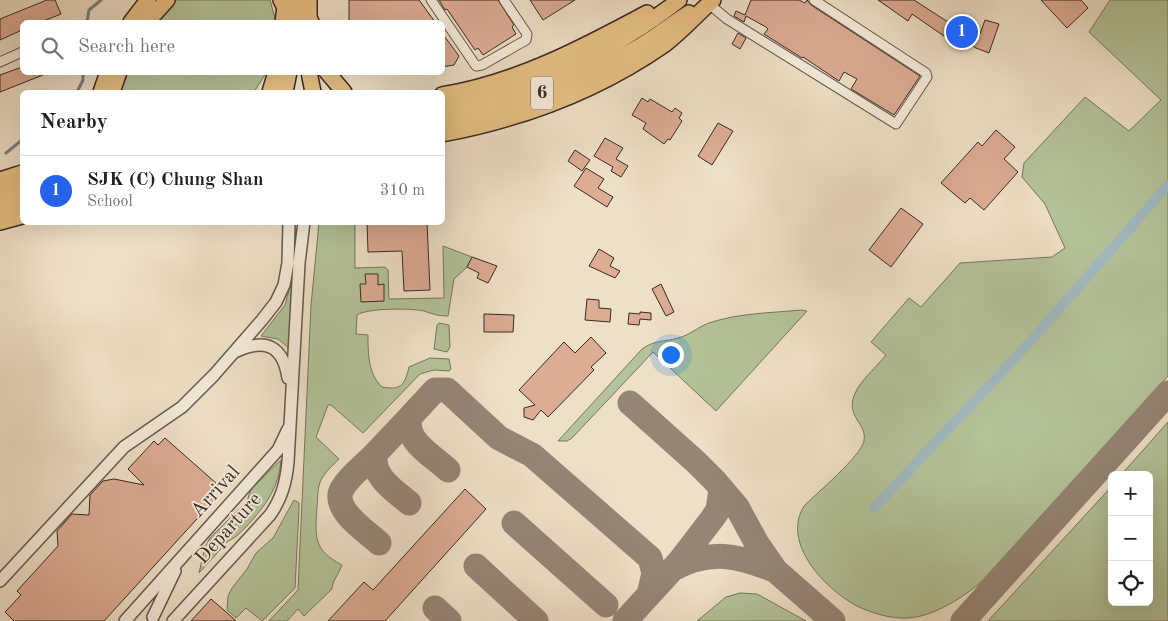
<!DOCTYPE html>
<html lang="en">
<head>
<meta charset="utf-8">
<style>
  body { margin:0; font-family:"Old Standard TT",serif; background:#f2f2f2; color:#202124 }
  .controls { position:absolute; right:15px; bottom:15px; display:grid; overflow:hidden; border-radius:8px; box-shadow:0 5px 20px #0002 }
  .controls button { width:45px; height:45px; display:grid; place-items:center; padding:0; border:0; border-bottom:1px solid #e0e0e0; background:#fff; color:#202124; font:25px sans-serif }
  .you { position:absolute; left:670px; top:354px; width:18px; height:18px; margin:-12px; border:4px solid #fff; border-radius:50%; background:#1a73e8; box-shadow:0 0 0 8px #1a73e833 }
  .badge { display:grid; place-items:center; width:32px; height:32px; border-radius:50%; background:#2563eb; color:#fff; font-size:16px; font-weight:700 }
  .pin { position:absolute; translate:-50% -50%; border:2px solid #fff; box-shadow:0 1px 5px #0006 }
  .list { margin:0; padding:0; list-style:none }
  h2 { display:flex; justify-content:space-between; align-items:center; height:65px; margin:0; padding:0 20px; font-size:21px }
  h2 small { font-size:16px; font-weight:400; color:#757577 }
  .list li { display:grid; grid-template-columns:32px 1fr auto; gap:15px; align-items:center; box-sizing:border-box; height:70px; padding:0 20px; border-top:1px solid #e0e0e0 }
  .list b { display:block; font-size:19px; white-space:nowrap }
  .list p { margin:0; font-size:16px; white-space:nowrap; color:#757577 }
  .list em { font-size:16px; font-style:normal; color:#757577 }
  .icon { flex:none; width:28px; height:28px; fill:none; stroke:currentColor; stroke-width:2; stroke-linecap:round; stroke-linejoin:round }
  .map { position:relative; flex:none; width:1168px; height:621px; overflow:hidden }
  .search { position:absolute; background:#fff; box-shadow:0 5px 20px #0002; left:20px; top:20px; width:425px; height:55px; display:flex; align-items:center; gap:12px; box-sizing:border-box; padding:0 18px; border-radius:8px; color:#757577; font-size:19px }
  .panel { position:absolute; background:#fff; box-shadow:0 5px 20px #0002; left:20px; top:90px; width:425px; height:135px; border-radius:8px }
  .map>svg:first-child { display:block }
</style>
</head>
<body>
<div class="map">
<svg width="1168" height="621" viewBox="0 0 1168 621">
  <rect width="100%" height="100%" fill="#eee0c7"/>
  <filter id="stains"><feTurbulence type="fractalNoise" baseFrequency=".004" numOctaves="4"/><feColorMatrix values="0 0 0 0 .2 0 0 0 0 .09 0 0 0 0 .02 0 0 0 .5 -.17"/></filter>
  <radialGradient id="worn" r=".72"><stop offset=".6" stop-color="#630" stop-opacity="0"/><stop offset="1" stop-color="#630" stop-opacity=".3"/></radialGradient>
  <path fill="#b4c399" stroke="#77765f" d="M174,0H270L276,22H154Z
    M1110,0H1168V376L980,583C961,599 928,620 901,618C888,618 869,612 857,606C825,589 781,543 804,506C818,492 860,457 864,441C866,430 859,424 855,416C843,393 873,372 886,355L871,342L909,298L921,307L960,263L1052,257L1065,248L1045,204L1022,177L1024,163L1085,97L1129,131L1161,100L1089,32Z
    M126,73H266L254,92H119Z
    M319,223H355V268L385,267L388,270L389,299L444,298L443,246L472,257L467,267L454,279L448,316C438,316 433,314 424,311C411,308 367,308 357,315L356,334L368,335C368,353 368,374 382,387C403,391 405,383 409,367L430,358L449,359L451,369L449,371L434,370L420,374L363,433L331,405H328L316,437L339,459C333,465 325,472 321,480C317,488 318,498 317,507C315,537 313,550 342,565C339,573 332,582 332,589L304,616L298,609L287,621H269L298,590L311,305Z
    M291,283H293L290,349L278,339L261,336L285,305Z
    M801,310L807,311L716,411L653,352L572,438L567,441H558L642,349C654,340 665,342 678,338C690,335 698,327 709,323C738,313 771,313 801,310Z
    M439,323L449,325L450,347L447,352L434,349L437,325Z
    M1168,422V621H988L1112,486V602H1149V475H1121Z
    M281,460C279,488 265,506 247,526C241,532 236,538 228,541L199,573L205,547L210,538L247,501L251,489Z
    M294,500L299,503V509L295,588L262,621L246,608L236,618L227,610L228,596L232,588L247,569L256,553L273,538Z
    M740,593L757,594L806,621H697L726,597Z"/>
  <g fill="none" stroke-linecap="round" stroke-linejoin="round">
    <path stroke="#788083" stroke-width="3" d="M87,22L89,10L101,0
      M77,92L83,80V72
      M6,153L22,140"/>
    <path stroke="#a1bac1" stroke-width="10" d="M874,508L1029,343L1168,185"/>
    <path stroke="#948576" stroke-width="25" d="M630,403L696,462L715,481L737,507L756,542L776,571L833,621
      M410,417L435,390H447L499,438L532,455L650,558L654,573L649,595
      M375,454C365,465 349,476 342,489C331,509 366,531 379,543
      M409,503C394,490 372,477 375,454L410,417C404,441 432,455 448,470
      M514,523L606,605
      M476,566L536,621
      M673,569C710,549 738,555 776,571
      M435,608L449,621
      M625,621L679,562L712,519L718,510L721,490
      M963,621L1168,393"/>
  </g>
  <path fill="#dcac93" stroke="#3a2a25" d="M47,0H55L61,14L41,22H22V30L0,40V19Z
    M349,0H419L435,22H349Z
    M439,0H498L514,25L512,27L516,34L483,55L478,48L475,50L447,9L445,10Z
    M530,0H575L543,20Z
    M751,0H799L805,3L807,0L811,5L920,76L894,115L851,89L857,79L844,72L839,81L803,57L802,58L764,34L768,29L766,27L746,16L744,22L734,16L736,11L745,15Z
    M878,0H914L951,24L955,19L980,34L985,20L999,24L989,53L976,48L948,30L944,36L912,14L908,21Z
    M1041,0H1081L1088,8L1067,28Z
    M442,33L459,56L454,65L442,67Z
    M738,33L746,38L740,49L732,44Z
    M22,67V72L48,73L0,92V75Z
    M642,98L648,102L650,99L672,112L675,108L682,113L679,118L682,121L670,140L668,139L664,144L643,129L646,123L632,115Z
    M718,123L733,131L712,165L698,156Z
    M996,130L1015,147L1004,159L1018,172L984,210L970,198L965,203L941,183L978,142L982,146Z
    M605,138L623,148L616,159L628,166L621,177L611,171L613,167L594,156Z
    M575,150L590,160L582,171L568,161Z
    M586,168L604,179L598,188L613,197L607,207L574,186Z
    M901,208L923,224L891,267L869,250Z
    M367,222H427L430,290L404,291L402,251L368,252Z
    M599,249L614,258L610,266L620,271L615,278L589,266Z
    M472,257L497,266L488,283L477,278L479,273L467,267Z
    M365,274H378V285L384,284V301L361,302L360,284H366Z
    M661,284L674,312L666,316L652,289Z
    M587,299L599,300V308L611,309L610,322L585,320Z
    M640,312L651,313V320L640,319L639,325L628,324L629,313L640,314Z
    M484,314L514,315L513,332H484Z
    M591,337L606,353L591,367L594,370L548,417L541,410L533,420L524,417V408L535,405L519,390L564,342L575,353Z
    M165,438L217,484L209,492L216,498L104,621H14L5,612L21,595L17,591L58,546L57,531L72,514L89,515L90,495L103,481L114,479L144,485L128,469L154,441L158,445Z
    M465,489L486,509L385,621H328L364,582L373,590Z
    M211,599L225,611L236,621H191Z"/>
  <g fill="none" stroke-linecap="round" stroke-linejoin="round">
    <g stroke="#67584e" stroke-width="11">
      <path id="minor" d="M431,0L476,66L482,65L526,40L527,34L504,0
        M709,4L727,19L896,124L927,77L926,73L814,0
        M0,62L22,52"/>
    </g>
    <g stroke="#67584e" stroke-width="14">
      <path id="tertiary" d="M237,351C266,338 283,346 288,378
        M0,581L124,447L182,407L214,375L262,320L276,302L284,285L288,263L289,222
        M153,617L175,571
        M125,621L278,450L288,429
        M173,621L270,515C282,498 286,482 288,462L299,263L304,222"/>
    </g>
    <g stroke="#3a2a25" stroke-width="18">
      <path id="primary" d="M131,22L148,0
        M283,22L286,0
        M295,22L296,0
        M309,22V0
        M309,72L313,92
        M101,92L108,72
        M270,92L276,72
        M285,92L289,72
        M0,180L22,173"/>
    </g>
    <g stroke="#3a2a25" stroke-width="18">
      <path id="trunk" d="M281,0L285,8
        M309,17L311,22
        M147,22L167,0
        M327,72L344,92
        M112,92L119,72
        M442,95C516,83 582,48 647,13
        M442,106C528,90 611,54 679,0
        M442,121C510,109 575,83 635,49C653,39 670,25 689,13
        M442,134C522,119 599,90 665,44C682,31 697,14 713,0
        M0,194L22,188
        M0,209L22,203
        M0,222L22,216"/>
    </g>
    <use href="#minor" stroke="#f4ebdb" stroke-width="9"/>
    <use href="#tertiary" stroke="#f4ebdb" stroke-width="11"/>
    <use href="#primary" stroke="#e7c084" stroke-width="15"/>
    <use href="#trunk" stroke="#e7c084" stroke-width="15"/>
  </g>
  <g text-anchor="middle" dominant-baseline="central" stroke-width="4" stroke-linejoin="round" paint-order="stroke">
    <rect fill="#f4ebdb" stroke="#72645c" stroke-width="1" x="531" y="76.5" width="22" height="33" rx="4"/>
    <g font-size="19" font-weight="bold" fill="#3a2a25">
      <text x="542" y="93">6</text>
    </g>
    <g font-size="20" fill="#3a2a25" stroke="#f4ebdb">
      <text transform="translate(216 492) rotate(-48)">Arrival</text>
      <text transform="translate(229 529) rotate(-48)">Departure</text>
    </g>
  </g>
  <rect width="100%" height="100%" filter="url(#stains)"/>
  <rect width="100%" height="100%" fill="url(#worn)"/>
</svg>
<div class="controls">
<button>+</button>
<button>−</button>
<button><svg class="icon" aria-label="locate" viewBox="0 0 24 24"><circle cx="12" cy="12" r="6"/><path d="M12 2v4M12 18v4M2 12h4M18 12h4"/></svg></button>
</div>
<div class="you"></div>
<div class="pin badge" style="left:962px;top:32px">1</div>
<div class="search"><svg class="icon" aria-label="search" viewBox="0 0 24 24"><circle cx="10" cy="10" r="6"/><path d="M15 15l6 6"/></svg>Search here</div>
<section class="panel">
<h2>Nearby<small></small></h2>
<ul class="list">
<li><span class="badge">1</span><div><b>SJK (C) Chung Shan</b><p>School</p></div><em>310 m</em></li>
</ul>
</section>
</div>
</body>
</html>
